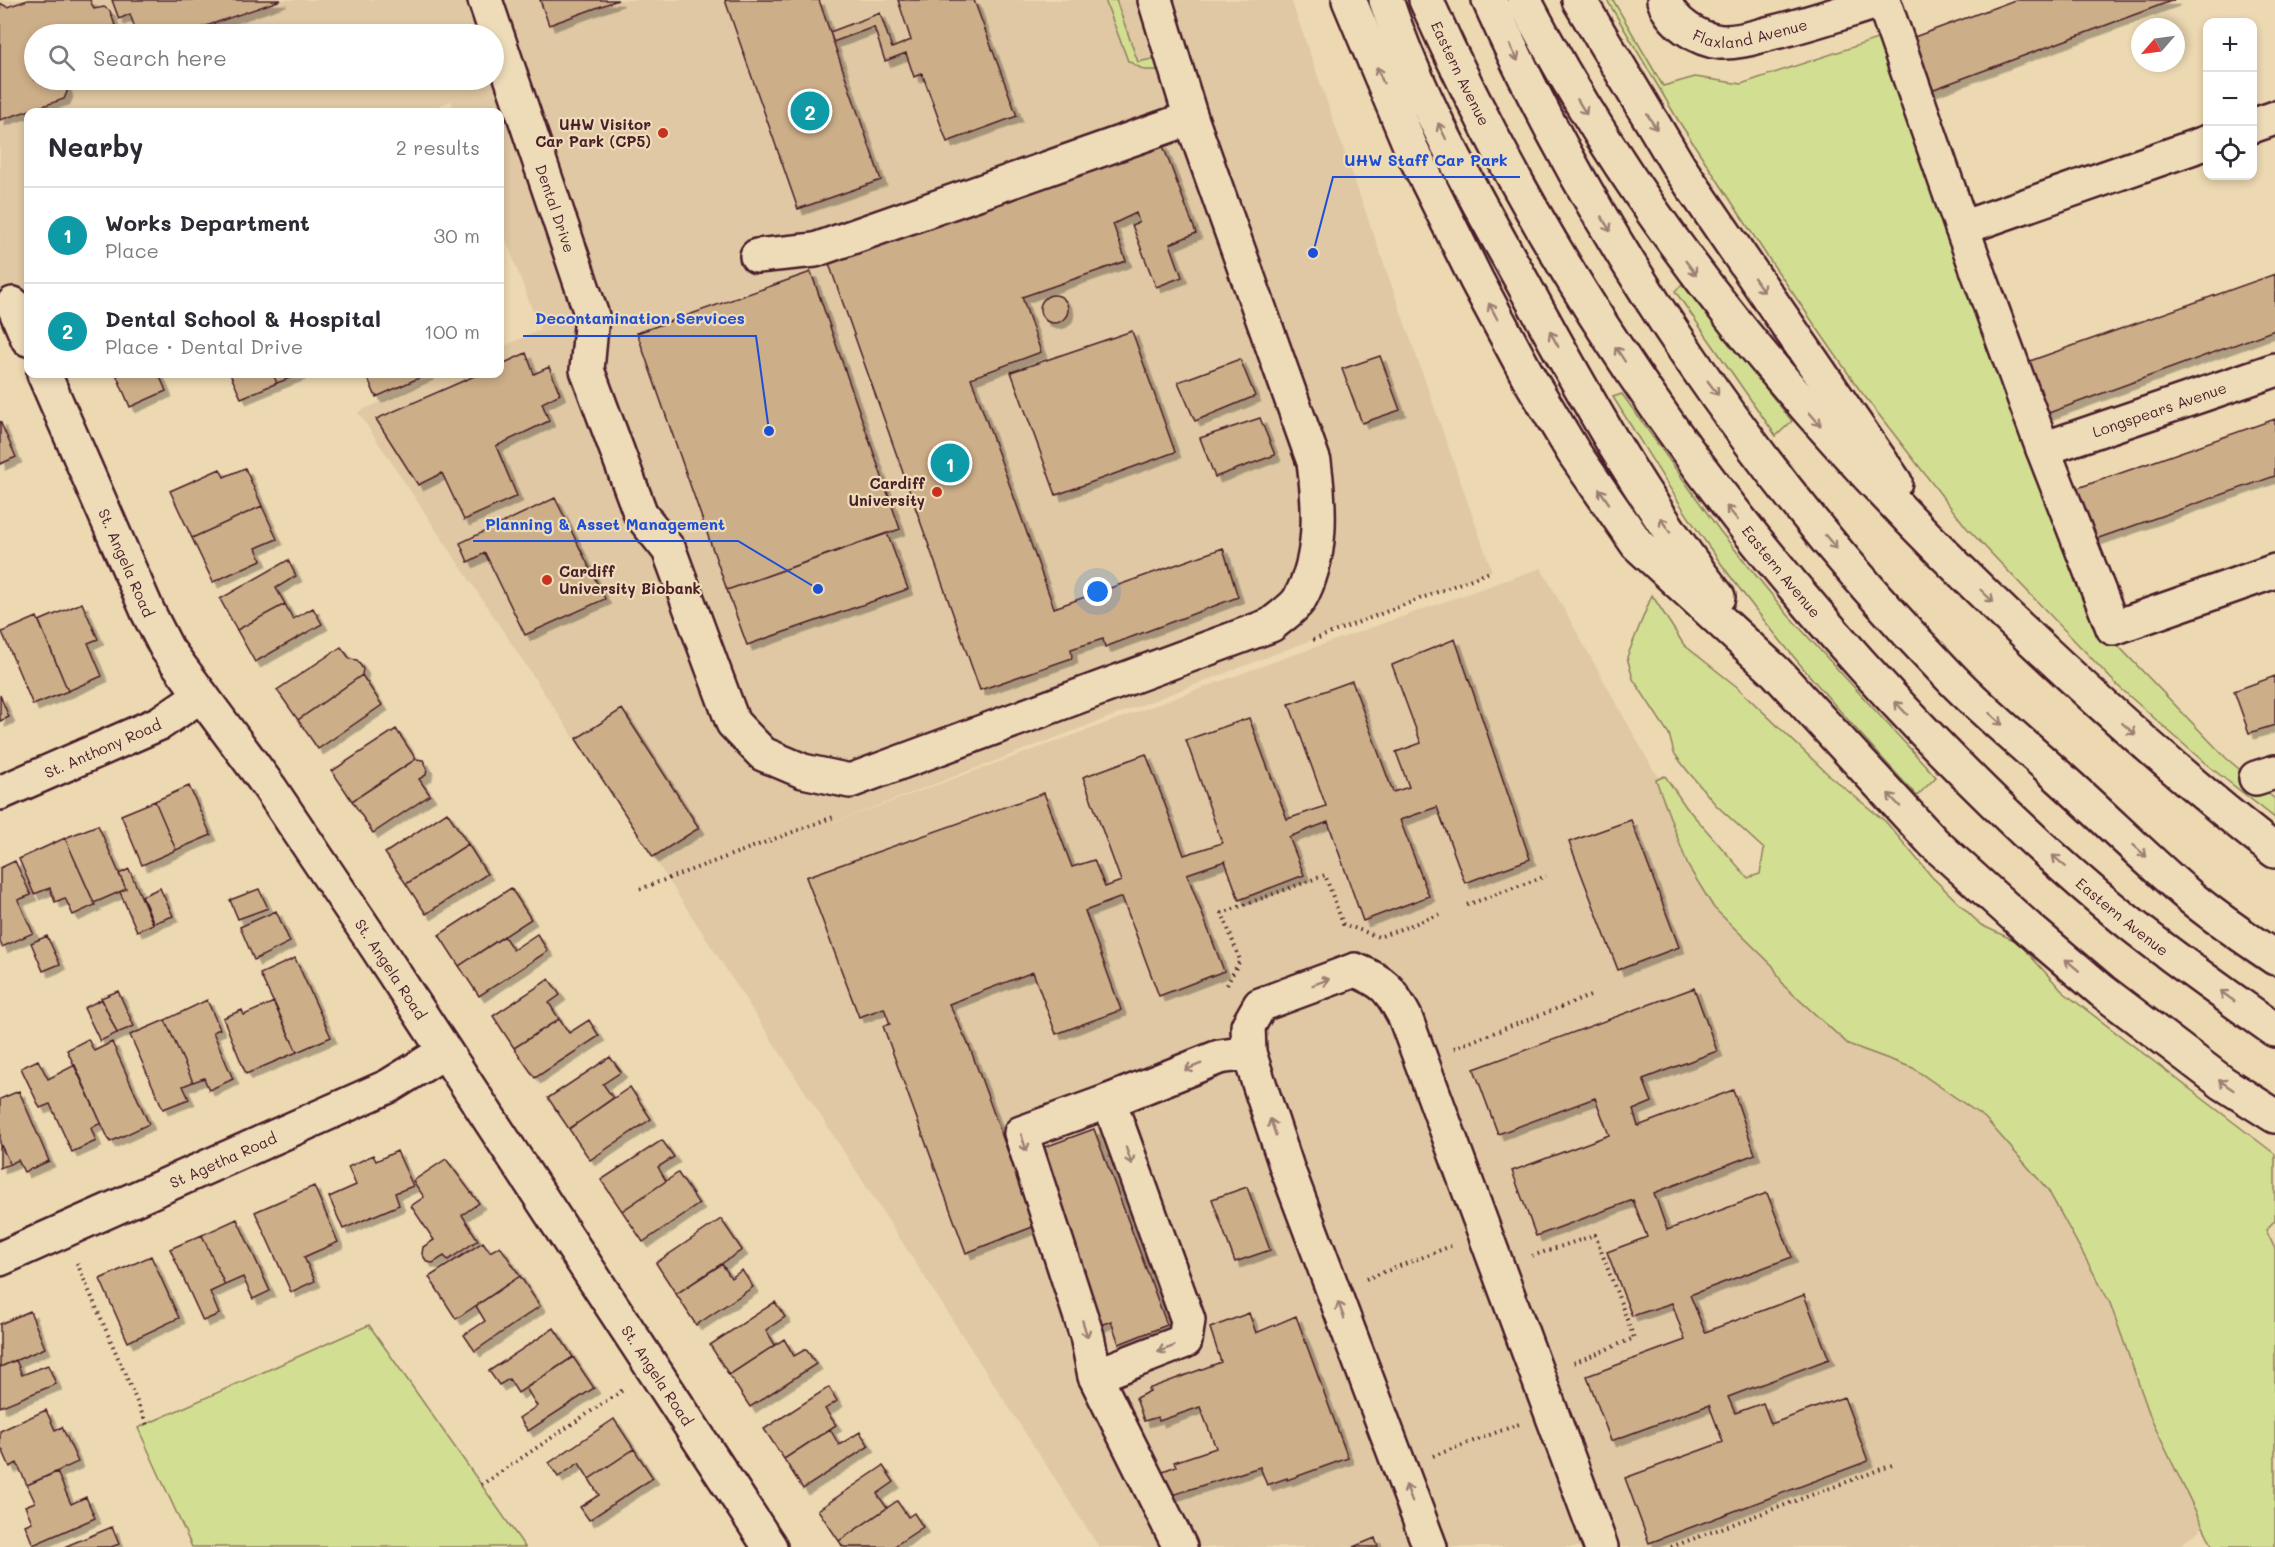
<!DOCTYPE html>
<html lang="en">
<head>
<meta charset="utf-8">
<style>
  body { margin:0; font-family:Mali,sans-serif; background:#f7f7f7; color:#2b2b33 }
  .controls { position:absolute; right:18px; top:18px; display:grid; overflow:hidden; border-radius:12px; box-shadow:0 3px 9px #0003 }
  .controls button { width:54px; height:54px; display:grid; place-items:center; padding:0; border:0; border-bottom:2px solid #e1e1e2; background:#fff; color:#2b2b33; font:30px sans-serif }
  .compass { position:absolute; left:2131px; top:18px; width:54px; height:54px; border-radius:50%; background:#fff; box-shadow:0 3px 9px #0003; rotate:242deg }
  .you { position:absolute; left:1098px; top:592px; width:21px; height:21px; margin:-15px; border:4px solid #fff; border-radius:50%; background:#1a73e8; box-shadow:0 0 0 9px #1a73e833 }
  .badge { display:grid; place-items:center; width:39px; height:39px; border-radius:50%; background:#2563eb; color:#fff; font-size:20px; font-weight:700 }
  .pin { position:absolute; translate:-50% -50%; border:3px solid #fff; box-shadow:0 2px 6px #0006 }
  .list { margin:0; padding:0; list-style:none }
  h2 { display:flex; justify-content:space-between; align-items:center; height:78px; margin:0; padding:0 24px; font-size:26px }
  h2 small { font-size:20px; font-weight:400; color:#7c7c81 }
  .list li { display:grid; grid-template-columns:39px 1fr auto; gap:18px; align-items:center; box-sizing:border-box; height:96px; padding:0 24px; border-top:2px solid #e1e1e2 }
  .list b { display:block; font-size:22px; white-space:nowrap }
  .list p { margin:0; font-size:20px; white-space:nowrap; color:#7c7c81 }
  .list em { font-size:20px; font-style:normal; color:#7c7c81 }
  .icon { flex:none; width:33px; height:33px; fill:none; stroke:currentColor; stroke-width:2; stroke-linecap:round; stroke-linejoin:round }
  .map { position:relative; flex:none; width:2275px; height:1547px; overflow:hidden }
  .search { position:absolute; background:#fff; box-shadow:0 3px 9px #0003; left:24px; top:24px; width:480px; height:66px; display:flex; align-items:center; gap:15px; box-sizing:border-box; padding:0 21px; border-radius:33px; color:#7c7c81; font-size:22px }
  .panel { position:absolute; background:#fff; box-shadow:0 3px 9px #0003; left:24px; top:108px; width:480px; height:270px; border-radius:12px }
  .map>svg:first-child { display:block }
</style>
</head>
<body>
<div class="map">
<svg width="2275" height="1547" viewBox="0 0 2275 1547">
  <defs>
    <filter id="shadow"><feDropShadow dx="5.5" dy="5.5" stdDeviation="0" flood-color="#0004"/></filter>
  </defs>
  <rect width="100%" height="100%" fill="#ecd8b1"/>
  <filter id="ink" filterUnits="userSpaceOnUse"><feTurbulence type="fractalNoise" baseFrequency=".0167" numOctaves="2"/><feDisplacementMap in="SourceGraphic" scale="12" xChannelSelector="R" yChannelSelector="G"/><feConvolveMatrix kernelMatrix="1 2 1 2 8 2 1 2 1" color-interpolation-filters="sRGB"/></filter>
  <g filter="url(#ink)">
    <path fill="#dfc8a3" fill-rule="evenodd" d="M0,0H1291L1492,571L822,827L1279,660L1541,568L1654,771L1752,884L2038,1092L2216,1517L2178,1547H1099L671,884L358,412L443,374H500V348L540,330L500,224V112H456L451,101L424,112H28V295L0,309ZM34,34H494V80H34Z"/>
    <path fill="#d2de91" stroke="#8e7e5e" stroke-width="1.5" d="M1105,0H1116L1138,62L1156,58L1164,70H1144L1128,61Z
      M1607,0H1613L1663,86L1695,77L1741,84L1877,39L1883,44L2103,630L2226,758L2275,799V818L2206,764L2118,686L1966,527L1859,389L1765,253L1678,120Z
      M1682,284L1792,421L1776,436L1675,291Z
      M1622,394L1720,531L1788,615L1936,777L1917,796C1843,716 1770,634 1707,544C1673,496 1644,446 1613,397Z
      M1652,595L1684,645L1736,686L1832,778L1886,822L1932,877L1981,925L2018,942L2063,992L2275,1154V1220L2266,1230L2275,1249V1547H2213L2152,1421L2110,1303L2048,1190L1985,1118L1913,1068L1848,1044L1784,986L1773,966L1714,908L1688,866L1656,780L1665,776L1686,807L1748,878L1760,874L1764,849L1716,805L1686,769L1674,753L1669,734L1633,679L1627,657Z
      M369,1325L525,1547H192L138,1428Z"/>
    <path fill="#ccae88" stroke="#4a1f2b" stroke-width="1.5" filter="url(#shadow)" d="M28,0H90L94,9L104,7L110,11L118,34H34V80H75L65,83L67,92L64,99L0,120V3L7,7Z
      M112,0H281L183,34H137L130,14L119,19Z
      M540,0H618L549,25Z
      M725,0H819L881,180L798,209Z
      M898,0H974L1017,116L947,142L922,73L914,77L906,53L885,61L874,27L833,42L830,32L880,13L892,48L911,40Z
      M2015,0H2174L1926,92L1906,40Z
      M1162,143L1196,233L1170,244L1182,277L1156,287L1132,225L1139,222L1136,213L1113,224L1126,261L1022,297L1041,352L971,378L1054,608L1223,548L1238,597L1105,647L1103,639L1071,649L1072,658L980,690L828,261Z
      M811,272L900,529L727,590L637,333Z
      M2275,274V330L2046,414L2027,362Z
      M1040 309a14 14 0 1 1 28 0a14 14 0 1 1-28 0Z
      M1132,331L1175,452L1056,495L1011,372Z
      M526,353L534,374L549,367L560,394L542,403L549,421L496,446L517,496L464,520L442,473L418,485L376,419L479,374H500V365Z
      M1380,356L1400,410L1362,423L1342,369Z
      M1240,359L1255,396L1195,421L1178,382Z
      M116,374H159L166,391L130,407Z
      M230,374H273L277,383L241,398Z
      M273,374H300L277,383Z
      M366,374H428L376,397Z
      M1260,418L1275,455L1215,477L1200,438Z
      M2275,419V476L2093,540L2075,489Z
      M0,421L16,457L0,464Z
      M245,468L262,506L192,538L170,491L220,469L224,477Z
      M555,498L605,599L525,635L485,553L468,562L460,543Z
      M262,506L277,539L256,548L261,560L213,582L192,538Z
      M887,533L908,589L747,645L727,590Z
      M288,560L296,576L276,588L285,604L237,630L220,599Z
      M82,603L98,639L88,643L102,676L68,691L39,621Z
      M285,604L293,619L313,608L322,624L255,662L237,630Z
      M37,617L68,691L33,705L2,632Z
      M1455,639L1530,859L1465,883L1437,807L1400,820L1429,896L1363,921L1328,822L1289,837L1304,875L1239,900L1225,861L1187,874L1224,971L1159,996L1122,897L1085,911L1121,1010L1056,1034L1033,972L949,1004L970,1048L1035,1226L966,1253L883,1026L890,1024L884,1008L859,1017L806,877L1044,793L1072,867L1094,860L1105,887L1121,881L1083,777L1146,754L1184,855L1222,843L1186,740L1249,718L1287,819L1326,806L1289,704L1352,681L1393,792L1409,787L1396,752L1421,743L1392,665Z
      M341,647L350,659L357,660L363,669L362,675L298,720L277,690Z
      M362,675L382,705L318,749L298,720Z
      M2275,676V725L2249,733L2234,691Z
      M0,695L9,717L0,721Z
      M622,709L699,828L653,857L576,739Z
      M396,729L416,759L352,801L332,771Z
      M416,759L423,760L427,768L426,775L419,779L430,795L373,833L352,801Z
      M189,786L211,835L176,850L155,801Z
      M155,801L176,850L142,865L121,815Z
      M447,812L468,844L406,884L385,853Z
      M1631,820L1679,947L1618,970L1569,842Z
      M98,825L126,889L94,903L65,838Z
      M65,838L95,905L73,915L65,898L55,902L50,888L34,894L19,859Z
      M468,844L487,874L426,914L406,884Z
      M15,861L31,895L18,900L33,933L2,947L0,941V868Z
      M129,869L153,924L137,931L120,892L126,889L119,874Z
      M160,888L173,916L154,923L142,896Z
      M511,888L531,919L459,966L439,935Z
      M259,889L268,908L238,919L230,900Z
      M276,911L290,942L254,960L240,927Z
      M537,934L548,951L479,996L459,966L504,936L513,950Z
      M47,936L60,964L43,971L31,943Z
      M295,958L331,1037L297,1052L260,974Z
      M549,979L560,995L549,1003L559,1019L514,1048L493,1016Z
      M1694,988L1717,1051L1643,1079L1652,1102L1633,1110L1638,1126L1733,1090L1755,1154L1654,1193L1667,1230L1767,1193L1792,1257L1690,1295L1705,1332L1804,1295L1829,1359L1728,1397L1735,1413L1763,1403L1771,1424L1844,1397L1868,1461L1649,1543L1625,1478L1723,1442L1709,1405L1611,1441L1587,1376L1685,1340L1672,1303L1632,1316L1607,1252L1647,1237L1633,1200L1536,1236L1512,1171L1609,1135L1595,1098L1498,1134L1474,1069Z
      M118,991L134,1026L117,1033L101,998Z
      M102,999L117,1033L100,1041L84,1008Z
      M207,1000L220,1029L213,1032L233,1079L209,1090L204,1078L193,1082L165,1020Z
      M274,1002L297,1052L246,1074L223,1018L242,1010L244,1015Z
      M559,1019L569,1033L589,1020L599,1036L535,1078L514,1048Z
      M165,1020L193,1082L183,1086L189,1099L163,1109L130,1035Z
      M88,1039L94,1051L112,1042L149,1124L110,1142L67,1050Z
      M610,1057L621,1072L603,1084L613,1098L569,1129L548,1098Z
      M38,1060L48,1079L75,1065L101,1123L91,1128L96,1141L72,1152L50,1104L40,1108L21,1068Z
      M630,1087L651,1119L590,1160L569,1129Z
      M19,1091L49,1161L24,1172L18,1160L10,1164L0,1143V1099Z
      M1094,1129L1167,1325L1119,1344L1111,1321L1098,1326L1034,1151Z
      M662,1140L674,1157L658,1167L666,1181L622,1211L601,1180Z
      M0,1144L10,1164L0,1168Z
      M397,1151L413,1186L395,1193L399,1205L343,1229L329,1197L356,1185L348,1167L373,1155L376,1161Z
      M446,1159L479,1203L462,1215L478,1240L448,1260L444,1256L433,1263L427,1262L422,1254L423,1247L434,1240L411,1206L424,1197L413,1181Z
      M678,1173L699,1204L643,1242L622,1211Z
      M314,1186L338,1242L304,1257L315,1281L291,1292L255,1212Z
      M1247,1187L1270,1250L1235,1262L1212,1199Z
      M237,1219L270,1291L253,1299L243,1277L225,1285L202,1235Z
      M721,1219L742,1250L676,1294L656,1263Z
      M202,1235L225,1285L210,1292L219,1314L203,1321L170,1249Z
      M483,1242L490,1252L500,1246L520,1276L456,1319L429,1277Z
      M151,1256L179,1318L128,1342L100,1279Z
      M722,1264L731,1278L742,1270L753,1287L696,1325L676,1294Z
      M520,1276L540,1306L475,1351L464,1335L485,1321L476,1306Z
      M775,1302L785,1317L766,1330L775,1345L729,1375L710,1345Z
      M30,1311L45,1348L0,1367V1324Z
      M1249,1313L1256,1333L1296,1316L1348,1458L1287,1480V1478L1267,1485L1260,1467L1172,1495L1163,1471L1176,1466L1174,1462L1216,1448L1200,1407L1159,1421L1158,1417L1144,1421L1136,1398L1150,1391L1148,1389L1221,1362L1210,1328Z
      M554,1328L573,1357L518,1393L509,1379L499,1385L489,1371Z
      M784,1339L794,1356L806,1349L816,1364L750,1407L729,1375Z
      M573,1357L594,1388L528,1431L519,1418L537,1406L526,1388Z
      M16,1360L22,1375L48,1365L56,1384L0,1407V1367Z
      M829,1387L837,1401L825,1409L836,1425L784,1459L764,1429Z
      M46,1410L55,1430L62,1427L78,1462L27,1485L17,1463L10,1467L2,1449L0,1450V1431Z
      M614,1419L634,1449L589,1479L579,1463L558,1477L549,1463Z
      M830,1429L839,1445L860,1432L869,1446L803,1489L784,1459Z
      M634,1449L653,1478L589,1520L580,1507L599,1495L589,1479Z
      M883,1466L894,1482L877,1494L887,1508L839,1541L818,1510Z
      M57,1472L71,1504L86,1497L95,1518L33,1545L25,1525L32,1522L25,1506L35,1502L27,1485Z
      M897,1501L908,1517L914,1513L923,1527L893,1547H843L839,1541Z
      M112,1527L119,1544L111,1547H64Z
      M1375,1538L1378,1547H1353Z"/>
    <g fill="none" stroke-linecap="round" stroke-linejoin="round">
      <g stroke="#4a1f2b" stroke-width="38">
        <g id="minor">
          <path id="s1" d="M485,0L592,316L587,370L641,515L669,550L733,723L763,754L803,771L850,781L1271,625C1279,618 1293,609 1299,600C1323,558 1320,507 1314,462L1191,118L1155,0"/>
          <path id="s2" d="M1664,0C1671,22 1698,40 1721,42C1738,43 1755,37 1771,33C1809,24 1845,12 1882,0"/>
          <path d="M1883,0L1962,228L2208,142"/>
          <path d="M2252,126L2275,118"/>
          <path d="M1962,228L2043,449L2113,628L2275,571"/>
          <path d="M757,256L815,250L1191,118"/>
          <path d="M13,304L28,339"/>
          <path id="s3" d="M44,374L148,612L167,649L270,788L376,946L770,1547"/>
          <path id="s4" d="M2043,449L2275,370"/>
          <path d="M2256,778L2275,772"/>
          <path id="s5" d="M0,793L160,723L201,695"/>
          <path id="s6" d="M0,1259L389,1086L444,1052"/>
          <path d="M1095,1376L1185,1341L1188,1320L1109,1101"/>
          <path d="M1180,1547L1095,1376L1087,1336L1021,1133L1109,1101L1219,1057L1249,1053"/>
          <path d="M1430,1547L1287,1168L1249,1053L1248,1026L1260,1005L1355,970C1385,982 1390,989 1405,1017L1601,1547"/>
        </g>
      </g>
      <g stroke="#4a1f2b" stroke-width="38">
        <g id="highway">
          <path d="M1349,0L1411,148L1477,281L1529,378L1574,453L1637,544L1776,672L1934,843L2028,928L2102,991L2223,1083L2275,1116"/>
          <path d="M1386,0C1419,100 1473,193 1524,285C1583,393 1642,500 1718,597"/>
          <path id="s7" d="M1426,0C1542,260 1702,495 1896,702C1967,778 2041,851 2122,917C2171,957 2223,993 2275,1030"/>
          <path d="M1489,0C1598,245 1764,486 1951,678C1988,716 2029,749 2068,785C2108,821 2147,860 2188,895C2215,918 2246,938 2275,958"/>
          <path d="M1524,0C1646,236 1816,433 2007,616C2093,698 2181,778 2275,851"/>
          <path d="M1579,0L1679,167L1895,482"/>
        </g>
      </g>
      <path stroke="#4a1f2b" stroke-width="4" stroke-dasharray="1.5 4.5" stroke-linecap="butt" d="M1313,640L1492,571
        M640,889L836,816
        M1467,905L1546,876
        M1227,985L1240,960L1222,913L1325,875L1343,924L1379,937L1441,914
        M1454,1048L1590,996
        M1532,1256L1595,1235L1634,1338L1571,1364
        M77,1263L147,1425
        M1366,1279L1451,1246
        M1433,1456L1519,1424
        M481,1485L623,1390
        M1671,1547L1895,1464"/>
      <use href="#minor" stroke="#eedcb9" stroke-width="33"/>
      <use href="#highway" stroke="#eedcb9" stroke-width="33"/>
    </g>
    <defs><path id="oneway-shaft" d="M-6 0H5M1.5-3L5.5 0L1.5 3" fill="none" stroke-width="1.6" stroke-linecap="round" stroke-linejoin="round" transform="scale(1.5)"/></defs>
    <g stroke="#9c7e72">
      <use href="#oneway-shaft" transform="translate(1514 53) rotate(64)"/>
      <use href="#oneway-shaft" transform="translate(1380 75) rotate(-113)"/>
      <use href="#oneway-shaft" transform="translate(1582 107) rotate(59)"/>
      <use href="#oneway-shaft" transform="translate(1652 122) rotate(58)"/>
      <use href="#oneway-shaft" transform="translate(1442 131) rotate(-116)"/>
      <use href="#oneway-shaft" transform="translate(1606 224) rotate(59)"/>
      <use href="#oneway-shaft" transform="translate(1691 268) rotate(53)"/>
      <use href="#oneway-shaft" transform="translate(1759 285) rotate(56)"/>
      <use href="#oneway-shaft" transform="translate(1493 311) rotate(-118)"/>
      <use href="#oneway-shaft" transform="translate(1554 339) rotate(-119)"/>
      <use href="#oneway-shaft" transform="translate(1620 354) rotate(-123)"/>
      <use href="#oneway-shaft" transform="translate(1713 388) rotate(53)"/>
      <use href="#oneway-shaft" transform="translate(1815 419) rotate(49)"/>
      <use href="#oneway-shaft" transform="translate(1604 496) rotate(-124)"/>
      <use href="#oneway-shaft" transform="translate(1732 513) rotate(-129)"/>
      <use href="#oneway-shaft" transform="translate(1665 525) rotate(-124)"/>
      <use href="#oneway-shaft" transform="translate(1831 542) rotate(50)"/>
      <use href="#oneway-shaft" transform="translate(1987 596) rotate(44)"/>
      <use href="#oneway-shaft" transform="translate(1901 708) rotate(-133)"/>
      <use href="#oneway-shaft" transform="translate(1996 719) rotate(42)"/>
      <use href="#oneway-shaft" transform="translate(2129 729) rotate(41)"/>
      <use href="#oneway-shaft" transform="translate(1894 800) rotate(-133)"/>
      <use href="#oneway-shaft" transform="translate(2140 851) rotate(42)"/>
      <use href="#oneway-shaft" transform="translate(2059 861) rotate(-139)"/>
      <use href="#oneway-shaft" transform="translate(2072 965) rotate(-140)"/>
      <use href="#oneway-shaft" transform="translate(1321 982) rotate(-20)"/>
      <use href="#oneway-shaft" transform="translate(2227 996) rotate(-144)"/>
      <use href="#oneway-shaft" transform="translate(1193 1067) rotate(158)"/>
      <use href="#oneway-shaft" transform="translate(2226 1085) rotate(-146)"/>
      <use href="#oneway-shaft" transform="translate(1273 1127) rotate(-109)"/>
      <use href="#oneway-shaft" transform="translate(1024 1143) rotate(72)"/>
      <use href="#oneway-shaft" transform="translate(1129 1156) rotate(70)"/>
      <use href="#oneway-shaft" transform="translate(1341 1310) rotate(-110)"/>
      <use href="#oneway-shaft" transform="translate(1085 1329) rotate(73)"/>
      <use href="#oneway-shaft" transform="translate(1166 1349) rotate(159)"/>
      <use href="#oneway-shaft" transform="translate(1409 1493) rotate(-111)"/>
    </g>
  </g>
  <g fill="#c8321e" stroke="#eedcb9" stroke-width="2">
    <circle cx="663" cy="133" r="6"/>
    <circle cx="937" cy="492" r="6"/>
    <circle cx="547" cy="580" r="6"/>
  </g>
  <g text-anchor="middle" dominant-baseline="central" stroke-width="4.5" stroke-linejoin="round" paint-order="stroke">
    <g font-size="15" fill="#4a1f2b" stroke="#eedcb9">
      <text stroke="none"><textPath href="#s2" startOffset="104">Flaxland Avenue</textPath></text>
      <text stroke="none"><textPath href="#s7" startOffset="81">Eastern Avenue</textPath></text>
      <text stroke="none"><textPath href="#s1" startOffset="220">Dental Drive</textPath></text>
      <text stroke="none"><textPath href="#s4" startOffset="123">Longspears Avenue</textPath></text>
      <text stroke="none"><textPath href="#s3" startOffset="206">St. Angela Road</textPath></text>
      <text stroke="none"><textPath href="#s7" startOffset="675">Eastern Avenue</textPath></text>
      <text stroke="none"><textPath href="#s5" startOffset="112">St. Anthony Road</textPath></text>
      <text stroke="none"><textPath href="#s7" startOffset="1161">Eastern Avenue</textPath></text>
      <text stroke="none"><textPath href="#s3" startOffset="692">St. Angela Road</textPath></text>
      <text stroke="none"><textPath href="#s6" startOffset="244">St Agetha Road</textPath></text>
      <text stroke="none"><textPath href="#s3" startOffset="1178">St. Angela Road</textPath></text>
    </g>
    <g font-size="15" font-weight="bold" fill="#4a1f2b" stroke="#eedcb9" text-anchor="end">
      <text x="651" y="124">UHW Visitor<tspan x="651" dy="17">Car Park (CP5)</tspan></text>
      <text x="925" y="483">Cardiff<tspan x="925" dy="17">University</tspan></text>
      <text x="559" y="571" text-anchor="start">Cardiff<tspan x="559" dy="17">University Biobank</tspan></text>
    </g>
  </g>
  <path fill="none" stroke="#1d4ed8" stroke-width="2" d="M1313 253L1333 177H1520M769 431L756 336H523M818 589L738 541H473"/>
  <g fill="#1d4ed8" stroke="#eedcb9" stroke-width="2">
    <circle cx="1313" cy="253" r="6"/>
    <circle cx="769" cy="431" r="6"/>
    <circle cx="818" cy="589" r="6"/>
  </g>
  <g font-size="16" text-anchor="middle" font-weight="bold" fill="#1d4ed8" stroke="#eedcb9" stroke-width="4.5" stroke-linejoin="round" paint-order="stroke">
    <text x="1426" y="166">UHW Staff Car Park</text>
    <text x="640" y="324">Decontamination Services</text>
    <text x="605" y="530">Planning &amp; Asset Management</text>
  </g>
</svg>
<div class="controls">
<button>+</button>
<button>−</button>
<button><svg class="icon" aria-label="locate" viewBox="0 0 24 24"><circle cx="12" cy="12" r="6"/><path d="M12 2v4M12 18v4M2 12h4M18 12h4"/></svg></button>
</div>
<svg class="compass" viewBox="-18 -18 36 36"><path d="M0-13l5 13h-10z" fill="#e53935"/><path d="M0 13l5-13h-10z" fill="#7c7c81"/></svg>
<div class="you"></div>
<div class="pin badge" style="left:950px;top:463px;background:#0f9aa8">1</div>
<div class="pin badge" style="left:810px;top:111px;background:#0f9aa8">2</div>
<div class="search"><svg class="icon" aria-label="search" viewBox="0 0 24 24"><circle cx="10" cy="10" r="6"/><path d="M15 15l6 6"/></svg>Search here</div>
<section class="panel">
<h2>Nearby<small>2 results</small></h2>
<ul class="list">
<li><span class="badge" style="background:#0f9aa8">1</span><div><b>Works Department</b><p>Place</p></div><em>30 m</em></li>
<li><span class="badge" style="background:#0f9aa8">2</span><div><b>Dental School &amp; Hospital</b><p>Place · Dental Drive</p></div><em>100 m</em></li>
</ul>
</section>
</div>
</body>
</html>
